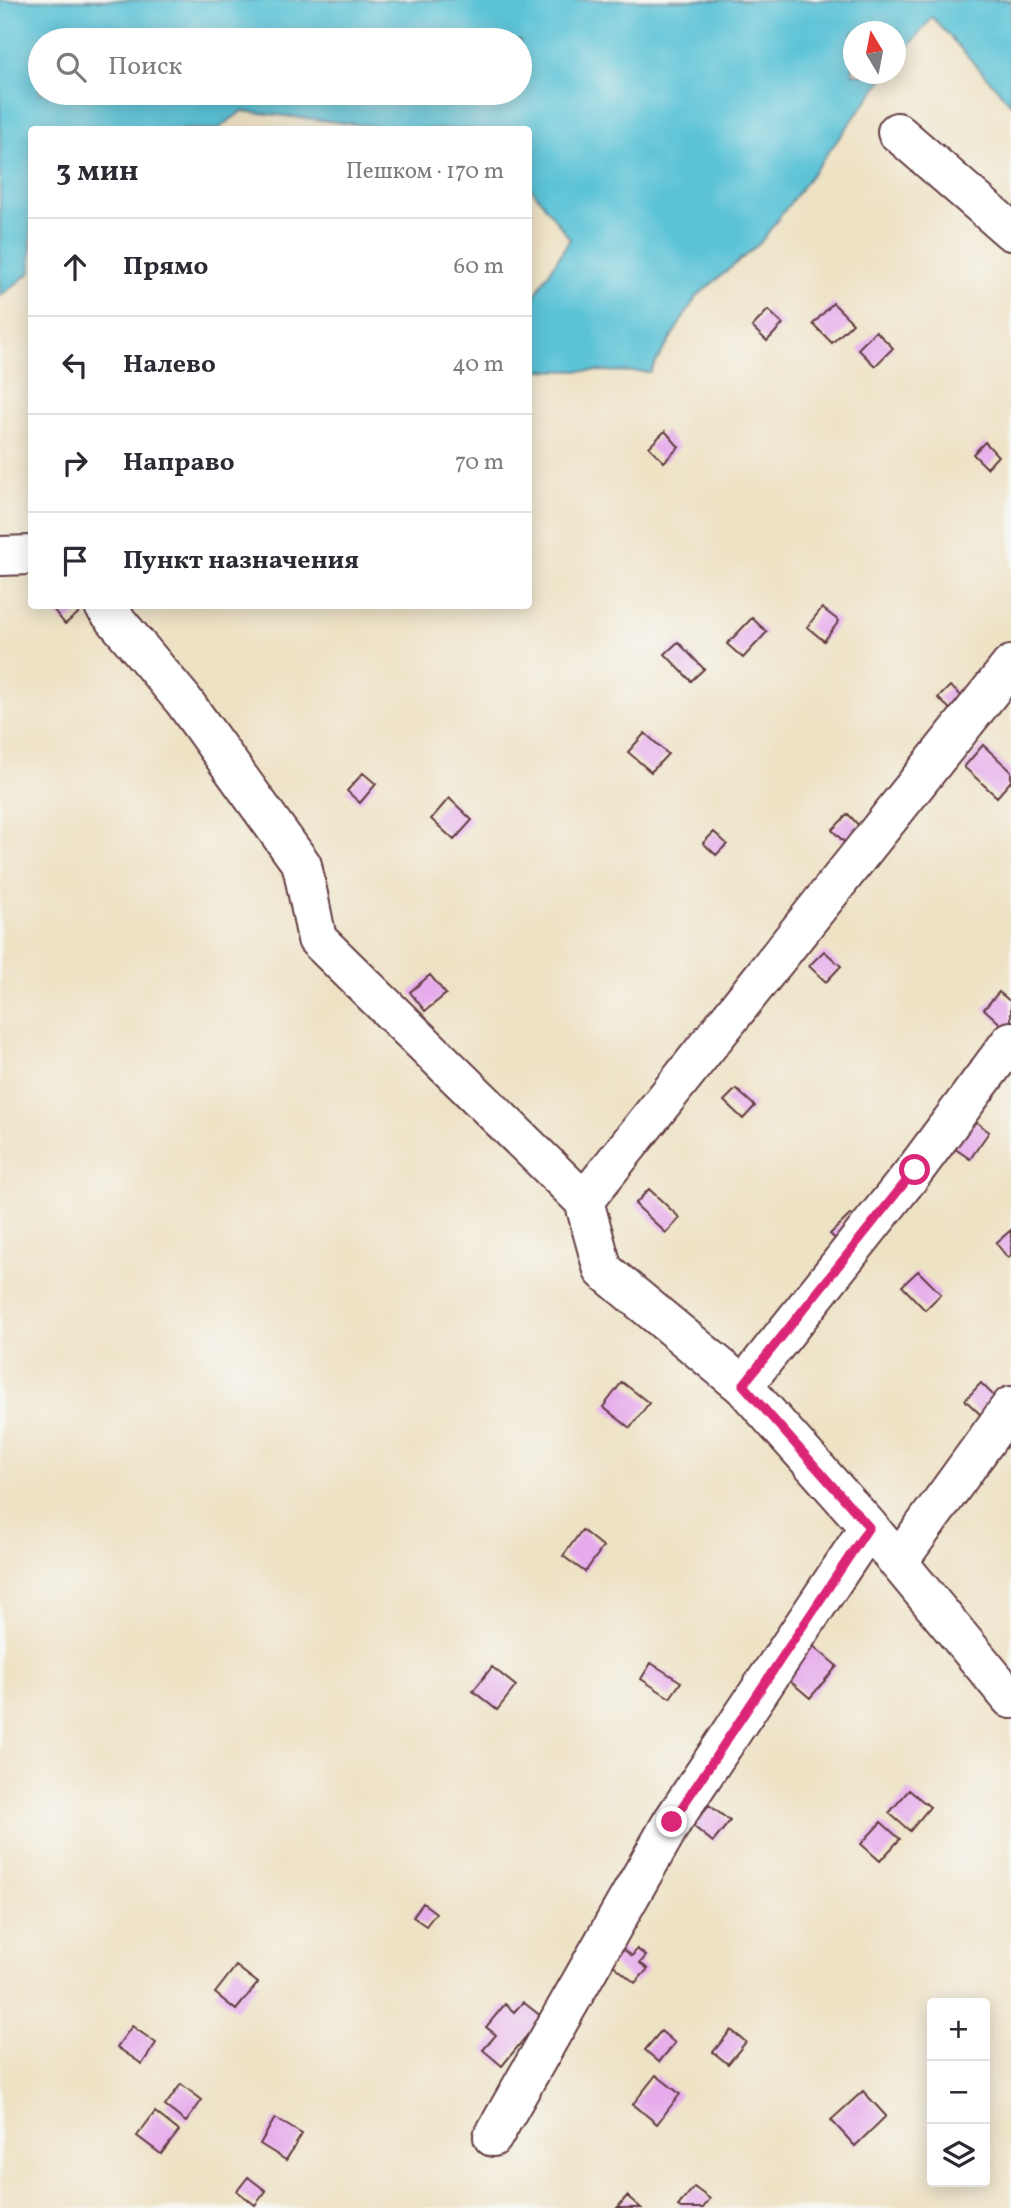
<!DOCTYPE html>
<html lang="ru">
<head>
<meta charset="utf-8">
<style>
  body { margin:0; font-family:Vollkorn,serif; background:#f2f2f3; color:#2b2b33 }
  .controls { position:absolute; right:21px; bottom:21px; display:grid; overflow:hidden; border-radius:7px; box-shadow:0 4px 18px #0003 }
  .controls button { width:63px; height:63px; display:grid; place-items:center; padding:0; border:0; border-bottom:2px solid #e1e1e2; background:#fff; color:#2b2b33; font:35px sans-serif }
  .compass { position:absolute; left:843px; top:21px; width:63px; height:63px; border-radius:50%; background:#fff; box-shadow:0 4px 18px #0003; rotate:350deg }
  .stop { position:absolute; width:21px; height:21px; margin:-16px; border:5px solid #db2777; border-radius:50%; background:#fff }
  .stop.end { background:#db2777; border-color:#fff; box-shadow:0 2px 7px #0008 }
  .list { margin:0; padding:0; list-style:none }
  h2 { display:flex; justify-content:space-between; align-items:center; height:91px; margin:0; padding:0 28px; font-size:30px }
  h2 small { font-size:23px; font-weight:400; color:#7c7c81 }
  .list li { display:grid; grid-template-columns:46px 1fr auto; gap:21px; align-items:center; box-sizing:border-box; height:98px; padding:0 28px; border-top:2px solid #e1e1e2 }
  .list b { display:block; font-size:26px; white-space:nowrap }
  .list em { font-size:23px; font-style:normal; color:#7c7c81 }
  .icon { flex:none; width:38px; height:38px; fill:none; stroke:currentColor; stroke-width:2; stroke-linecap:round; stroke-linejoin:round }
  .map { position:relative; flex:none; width:1011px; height:2208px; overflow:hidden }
  .search { position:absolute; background:#fff; box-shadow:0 4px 18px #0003; left:28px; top:28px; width:504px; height:77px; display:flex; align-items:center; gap:18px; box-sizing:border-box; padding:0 24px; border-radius:38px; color:#7c7c81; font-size:26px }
  .panel { position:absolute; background:#fff; box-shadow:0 4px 18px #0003; left:28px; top:126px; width:504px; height:483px; border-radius:7px }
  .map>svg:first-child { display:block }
</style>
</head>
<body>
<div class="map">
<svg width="1011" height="2208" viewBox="0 0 1011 2208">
  <rect width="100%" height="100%" fill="#f6f6f2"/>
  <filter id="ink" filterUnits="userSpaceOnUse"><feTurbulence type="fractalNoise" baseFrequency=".0143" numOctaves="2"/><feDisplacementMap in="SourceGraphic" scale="14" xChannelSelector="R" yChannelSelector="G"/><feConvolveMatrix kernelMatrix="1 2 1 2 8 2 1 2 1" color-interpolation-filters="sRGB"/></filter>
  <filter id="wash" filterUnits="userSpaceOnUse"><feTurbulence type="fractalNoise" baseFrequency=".00686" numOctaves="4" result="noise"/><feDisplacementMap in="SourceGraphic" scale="28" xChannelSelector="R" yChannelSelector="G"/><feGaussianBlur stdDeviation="1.57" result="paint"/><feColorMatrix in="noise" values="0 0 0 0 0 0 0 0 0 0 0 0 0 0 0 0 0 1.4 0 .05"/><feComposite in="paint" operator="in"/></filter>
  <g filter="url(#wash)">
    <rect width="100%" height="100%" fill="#eee2c5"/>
    <path fill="#5bc3d7" stroke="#527181" stroke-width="2" fill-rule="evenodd" d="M0,0H1011V104L932,17L896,63L895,32H853V74H887L760,243L696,297L650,372L529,370V304L570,239L529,185L528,130L398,129L242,111L218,129L32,130L31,272L0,296ZM40,40H520V93H40Z"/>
    <g id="blocks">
      <path fill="#e6abeb" d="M833,303L853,323L832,343L813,324Z
        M768,310L783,324L767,341L752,327Z
        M876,331L893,348L875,366L858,349Z
        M665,431L679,447L664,462L649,447Z
        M985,442L998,456L987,468L973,454Z
        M57,606H84L86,607L65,624L53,609Z
        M822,608L839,621L824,641L807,627Z
        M752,618L767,632L743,658L727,644Z
        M678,642L704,669L691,681L665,654Z
        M950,686L964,698L952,711L938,698Z
        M645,733L668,754L651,772L628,752Z
        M983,745L1011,771V781L997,797L964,767Z
        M363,773L376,784L360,803L347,791Z
        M449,798L472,820L454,840L431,819Z
        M848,814L864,831L848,846L832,830Z
        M714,832L727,844L716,855L703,843Z
        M824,951L841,966L826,982L809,966Z
        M430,975L446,994L425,1011L410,992Z
        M999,992L1011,1002V1024L1006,1029L984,1009Z
        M736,1089L755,1106L743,1119L724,1101Z
        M971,1118L989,1132L970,1159L951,1146Z
        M649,1189L680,1218L666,1233L635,1204Z
        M851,1214L862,1225L842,1245L830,1234Z
        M1011,1230V1255L1008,1258L996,1243Z
        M918,1271L941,1294L925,1310L902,1286Z
        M622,1382L649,1403L630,1428L603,1407Z
        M981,1383L998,1400L982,1416L965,1400Z
        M582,1530L603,1547L585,1572L563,1556Z
        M812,1645L837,1666L810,1698L785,1677Z
        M651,1663L681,1682L670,1698L641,1679Z
        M492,1667L516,1686L497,1710L473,1691Z
        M909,1790L930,1807L910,1831L889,1813Z
        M709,1805L730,1821L713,1842L692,1825Z
        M881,1822L900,1839L880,1861L861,1844Z
        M423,1903L436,1913L426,1926L413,1917Z
        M618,1945L632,1956L637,1949L646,1956L640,1963L648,1969L635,1983L606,1959Z
        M236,1966L258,1983L236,2010L215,1993Z
        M523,2002L542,2017L502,2066L483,2050L496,2035L486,2027L505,2004L514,2012Z
        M132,2026L156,2043L142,2064L117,2047Z
        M731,2030L746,2042L728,2064L713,2052Z
        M661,2031L675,2043L659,2062L645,2050Z
        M656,2075L680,2094L657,2124L633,2104Z
        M181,2084L202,2100L186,2122L165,2106Z
        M863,2091L886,2116L855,2146L831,2120Z
        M155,2112L179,2131L161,2154L137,2136Z
        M275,2118L302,2134L286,2160L260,2144Z
        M248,2177L266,2191L255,2205L237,2191Z
        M694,2187L710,2199L703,2208H681L678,2206Z
        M627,2196L641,2208H617Z"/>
    </g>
  </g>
  <g filter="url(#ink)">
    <use href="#blocks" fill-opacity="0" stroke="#633c42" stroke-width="2"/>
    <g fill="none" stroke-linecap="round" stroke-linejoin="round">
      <g stroke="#633c42" stroke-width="42">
        <path id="minor" d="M897,132L1011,231
          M0,556L32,555
          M104,606L183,700L302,865L317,939L584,1201L603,1270L743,1386L869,1527L1011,1699
          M584,1201L1011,665
          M743,1386L915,1170L1011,1041
          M898,1562L1011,1406
          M493,2137L672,1822L869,1527"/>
      </g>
      <use href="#minor" stroke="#fff" stroke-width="38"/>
    </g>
  </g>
  <g fill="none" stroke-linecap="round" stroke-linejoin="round" filter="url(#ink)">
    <path stroke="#db2777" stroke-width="9" d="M672,1822L869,1527L743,1385L915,1170"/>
  </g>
</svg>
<div class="controls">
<button>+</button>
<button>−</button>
<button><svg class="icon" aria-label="layers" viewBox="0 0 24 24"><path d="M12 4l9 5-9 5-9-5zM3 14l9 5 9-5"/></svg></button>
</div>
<svg class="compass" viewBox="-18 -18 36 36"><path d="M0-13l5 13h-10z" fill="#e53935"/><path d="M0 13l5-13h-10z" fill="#7c7c81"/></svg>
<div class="stop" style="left:915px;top:1170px"></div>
<div class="stop end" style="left:672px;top:1822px"></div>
<div class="search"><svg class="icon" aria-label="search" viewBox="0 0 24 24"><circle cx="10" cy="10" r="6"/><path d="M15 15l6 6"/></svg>Поиск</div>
<section class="panel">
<h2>3 мин<small>Пешком · 170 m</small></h2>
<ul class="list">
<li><svg class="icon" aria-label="ahead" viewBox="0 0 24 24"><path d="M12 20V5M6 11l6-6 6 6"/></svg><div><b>Прямо</b></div><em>60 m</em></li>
<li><svg class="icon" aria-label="left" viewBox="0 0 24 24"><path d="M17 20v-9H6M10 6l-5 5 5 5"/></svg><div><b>Налево</b></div><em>40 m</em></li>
<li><svg class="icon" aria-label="right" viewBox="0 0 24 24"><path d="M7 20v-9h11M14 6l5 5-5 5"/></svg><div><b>Направо</b></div><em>70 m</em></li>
<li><svg class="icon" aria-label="arrive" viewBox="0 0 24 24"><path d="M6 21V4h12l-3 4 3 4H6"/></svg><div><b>Пункт назначения</b></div></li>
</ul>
</section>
</div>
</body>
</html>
